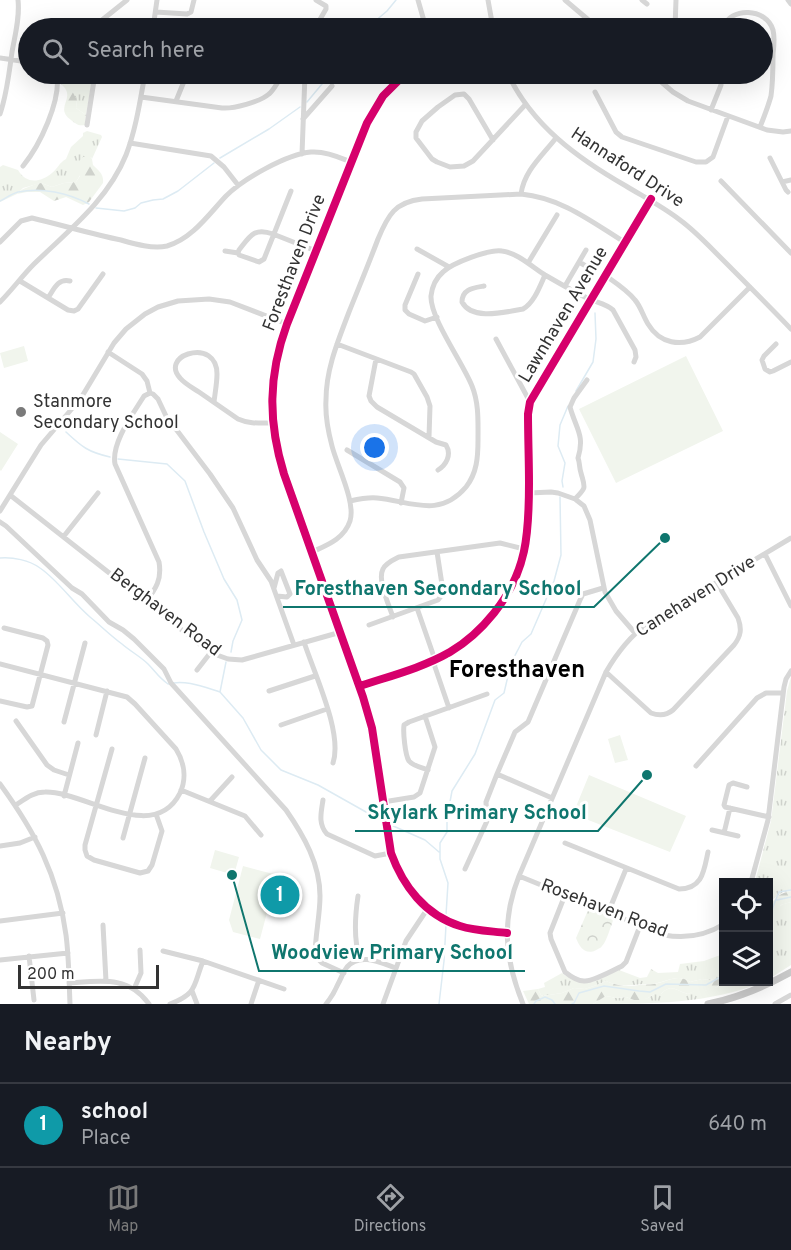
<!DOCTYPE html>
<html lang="en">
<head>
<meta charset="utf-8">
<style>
  body { margin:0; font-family:Overpass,sans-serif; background:#20242c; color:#f1f3f6 }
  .controls { position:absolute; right:18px; bottom:18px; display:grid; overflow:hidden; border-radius:0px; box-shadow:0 6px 24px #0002 }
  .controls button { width:54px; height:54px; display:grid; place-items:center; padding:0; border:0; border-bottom:2px solid #363941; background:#171b24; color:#f1f3f6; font:30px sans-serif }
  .scale { position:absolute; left:18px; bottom:15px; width:141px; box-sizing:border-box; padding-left:6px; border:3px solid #333; border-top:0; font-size:16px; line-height:21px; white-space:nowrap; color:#333; -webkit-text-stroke:4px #fff; paint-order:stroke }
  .you { position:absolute; left:375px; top:448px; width:21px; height:21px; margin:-15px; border:4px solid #fff; border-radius:50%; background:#1a73e8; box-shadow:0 0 0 9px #1a73e833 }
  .badge { display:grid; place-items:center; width:39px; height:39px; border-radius:50%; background:#7a7a7a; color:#fff; font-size:20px; font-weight:700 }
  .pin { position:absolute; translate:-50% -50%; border:3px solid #fff; box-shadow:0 2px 6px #0006 }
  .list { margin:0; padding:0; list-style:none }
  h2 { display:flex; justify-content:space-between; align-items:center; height:78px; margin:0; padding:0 24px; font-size:26px }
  h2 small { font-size:20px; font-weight:400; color:#9ea1a6 }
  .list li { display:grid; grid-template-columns:39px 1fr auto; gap:18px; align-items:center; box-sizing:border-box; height:84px; padding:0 24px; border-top:2px solid #363941 }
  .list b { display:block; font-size:22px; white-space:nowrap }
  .list p { margin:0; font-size:20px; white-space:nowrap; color:#9ea1a6 }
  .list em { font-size:20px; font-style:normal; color:#9ea1a6 }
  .icon { flex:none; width:33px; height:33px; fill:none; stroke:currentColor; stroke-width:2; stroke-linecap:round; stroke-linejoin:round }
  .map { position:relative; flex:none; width:791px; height:1004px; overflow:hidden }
  .search { position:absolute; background:#171b24; box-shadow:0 6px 24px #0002; left:18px; right:18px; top:18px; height:66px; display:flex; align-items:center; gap:15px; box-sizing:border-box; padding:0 21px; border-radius:33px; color:#9ea1a6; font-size:22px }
  .sheet { height:162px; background:#171b24 }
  nav { display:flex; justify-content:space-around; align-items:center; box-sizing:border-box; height:84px; border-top:2px solid #363941; background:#171b24; font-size:16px; color:#9ea1a6 }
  nav a { display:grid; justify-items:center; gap:3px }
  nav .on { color:#7a7a7a }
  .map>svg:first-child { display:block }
</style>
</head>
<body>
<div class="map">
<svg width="791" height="1004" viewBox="0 0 791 1004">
  <defs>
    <pattern id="grass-tufts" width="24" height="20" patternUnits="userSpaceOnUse" patternTransform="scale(1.5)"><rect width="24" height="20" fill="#f1f5ed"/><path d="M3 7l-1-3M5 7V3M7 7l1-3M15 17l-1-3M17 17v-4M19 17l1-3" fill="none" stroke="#cfd2cc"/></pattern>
    <pattern id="forest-firs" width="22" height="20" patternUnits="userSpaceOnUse" patternTransform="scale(1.5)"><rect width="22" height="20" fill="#f1f5ed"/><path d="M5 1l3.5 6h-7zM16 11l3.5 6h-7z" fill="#cfd2cc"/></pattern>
    <pattern id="park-crowns" width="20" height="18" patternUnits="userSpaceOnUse" patternTransform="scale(1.5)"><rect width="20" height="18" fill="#f1f5ed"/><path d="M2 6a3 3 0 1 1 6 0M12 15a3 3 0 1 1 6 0" fill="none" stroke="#cfd2cc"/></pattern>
  </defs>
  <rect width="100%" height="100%" fill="#fff"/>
  <path fill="url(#grass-tufts)" d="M71,74H93L86,115L76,108L77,100L70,88Z
    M87,131L101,135L102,137L92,159L91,157L76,182L64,183L52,187L41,183L23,188L17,194L0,202V167L3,165L18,170C26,184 40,183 52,173C58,168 59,163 66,159L71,147L83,136V133Z
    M791,677V891L783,892L772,900L769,899L768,882H755L771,821L787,691Z
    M791,902V965L769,979V953L773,946L774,912C778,905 783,904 791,902Z
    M723,954V970L715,976L714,979L710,980L702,979L690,982C679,973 666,982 653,984C652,985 645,984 644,984C626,985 623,988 606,981L597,985L585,989L574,988L562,993L543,996L541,995L538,989L545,987L544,983L562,973L566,976L590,982L619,970L640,978L647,977L651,969L658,973L678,972L680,964L704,961Z
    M725,982H763C709,1004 651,1004 593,1004L606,996L617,998L626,997L634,1000L648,998L654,994H661C672,983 675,991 688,994L696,990L704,991L717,987Z"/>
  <path fill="url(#forest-firs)" d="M60,74H71V89L77,100L76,108L86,115L85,125C78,126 76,124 71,120C53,107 78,98 61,84Z
    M89,156L92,159L93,165C99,171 104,174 103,183L89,202L83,205L66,197L54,201L40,192H27L17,194L23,189L36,184L41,183L52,187L64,183L76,182L80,176L77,164L83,157Z
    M791,891V902L781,905L774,912L773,946L769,953C768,929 761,896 791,891Z
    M723,970L724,982H725C719,985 712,991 704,991C696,991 696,990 688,994C675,991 672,983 661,994H654L648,998L642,1000H634L626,997L617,998L606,996L593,1004H529L523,991L538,989L541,995L543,996L562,993L574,988L585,989L597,985L606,981C618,986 626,987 639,985C644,984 649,985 654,984C667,982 678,973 690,982L702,979L710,980L714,979V976Z"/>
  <path fill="url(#park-crowns)" d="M589,908L614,918C611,925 607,941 602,946C601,948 599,948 598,949C587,956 580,949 576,938Z"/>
  <path fill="#f1f5ed" d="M24,346L28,361L4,368L0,353Z
    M686,356L723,431L616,483L579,409Z
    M0,432L18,444L1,471L0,470Z
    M620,735L628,760L615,763L608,739Z
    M589,775L686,816L670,852L573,814Z
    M215,850L239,857L234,875L210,868Z
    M243,866L277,875L260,939L233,932L229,920Z"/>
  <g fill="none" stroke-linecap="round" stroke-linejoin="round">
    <path stroke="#ddebf3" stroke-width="1.5" d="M367,28L387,11L396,0
      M307,102L322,84L335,74
      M220,158L269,129L300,107
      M0,201C6,198 11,194 18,192C42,187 68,193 89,204
      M96,208L124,211L135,208L141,203L153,200L163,199L178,191L214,163
      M576,391L593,362L596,339L595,313
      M66,432C82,447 88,452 110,457
      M118,459L167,464L185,481L204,532L224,579L237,600L242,620L233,641L231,652
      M563,487L562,481L565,463L558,446L560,425L568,406
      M0,558C13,557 29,560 40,568C59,581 72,602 90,617C101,626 111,636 122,644C130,651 141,657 148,664C155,671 159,678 168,684C185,679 204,687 220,692
      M226,662L220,692L243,718L261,750L281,770L318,785L382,821
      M391,825L425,840L439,852
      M777,900L791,897
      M446,915L448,883L440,859V843L447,832V818L452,791L475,754L495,700L504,693L511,663L522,642L531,634L554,581L561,555L560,497
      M768,948C771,939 768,931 769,922C770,912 775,902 779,892L791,890
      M439,1004L444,961L446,925
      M534,1004L536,1001L545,997L552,1000L555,1004
      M572,1004L574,1003L579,993L604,986L639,991L650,992L666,984L706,985L724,975"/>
    <path stroke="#d7d7d7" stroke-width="5" d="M418,0L426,28
      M488,0L493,28
      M565,0L598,28
      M642,0L647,4
      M788,0L791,4
      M156,12L187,14L191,12L194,0
      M92,28L127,0
      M153,28L157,0
      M315,28L326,9V6L316,0
      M675,28L676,0
      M723,28C730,6 767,8 773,30C775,38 774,46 773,54C773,68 773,82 771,96C768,107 764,117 760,127
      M0,58L28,62
      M405,74L383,96L367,123L287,324C268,376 268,422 284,474L363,697L372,728L391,853C403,886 425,915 460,926C475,931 491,931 507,933
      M508,74C532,125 577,158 626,186C644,197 663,207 680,220C695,231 707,244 720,257C744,281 768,305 791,329
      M652,74L673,92L688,101L767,130L783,132L791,131
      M595,92L616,132L622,137L696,162H706L713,157L728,116
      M141,97L222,108C233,109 260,102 269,94C275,89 278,80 284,74
      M176,101L187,74
      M711,110L721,85V74
      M0,114C7,94 9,73 12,52C15,35 20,17 18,0
      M303,119L332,86
      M87,125L95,74
      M493,140L469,99L464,94L455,95L438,107L422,121L416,132V138L432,159L437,162L450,167L464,166L473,161L526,104
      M130,143L211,156L224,167L238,185
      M302,154L305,74
      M770,158L786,190L788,192
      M23,166C40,145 61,101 57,74
      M721,181L791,253
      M782,182L791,180
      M291,191L264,259L259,262L239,255L238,253L239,250C250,236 254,227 273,234L316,251
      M521,194C524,171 542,156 556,138
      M0,242L21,221L32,218C62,225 91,234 121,240C135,244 152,249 167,246C192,239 209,214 226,196C243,179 287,154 311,152C325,151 338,157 351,162
      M417,249L449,267
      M225,251L238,253
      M579,262L591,269
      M528,263L557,215
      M418,274L405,305V310L409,314L425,321L437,317
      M606,276C616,283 627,290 635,300C641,307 643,316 648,324C660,344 681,347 700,337L750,287
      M20,281L68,310L74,311L78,309L103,274
      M484,286C473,288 462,289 462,302C472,321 505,312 523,309C534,303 540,286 545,275
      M565,286L586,250
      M48,298C54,289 58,278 70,281
      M0,302C12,290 22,276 34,264C68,231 108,200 126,155C136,129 140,101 145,74
      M496,339L530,402
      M337,344L411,372L414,374L427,397L430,406L429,437
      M776,344L764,356L762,360L765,369L770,372L773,371L791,362
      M108,352L142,374L147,381L150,393
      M376,359L369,396L371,401L377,407L436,442L446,445C452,455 446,465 438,470
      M214,402C215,393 217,383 217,374C217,357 204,349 188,354C176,358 171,368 180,378C185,384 193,388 199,392C212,401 225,410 238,419C249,424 260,423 273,423
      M347,450L400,482L404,488L401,503
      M529,493L551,492L558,493L575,499L584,506L590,520L605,592L616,611L635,633
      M10,495L201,645L217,655L228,659L242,660L341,632
      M575,499C587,487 585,488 581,473C579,467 580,463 578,458C585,435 576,429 570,407L574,398L587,380
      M350,501C359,499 368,497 377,498C410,501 439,519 466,487C477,473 478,457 478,440C478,422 479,403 472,386C463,363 430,318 431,296C432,287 436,278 443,272C452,263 489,249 502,251C518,253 532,267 545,275C559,283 574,292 589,299C598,303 605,303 613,310L635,350L636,357L634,362
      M0,511L41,445L81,398L114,343L126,329L145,314L158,307L178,301L209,299L230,302L287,324
      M0,522L6,526L72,588L82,594L109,622L123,630L134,639L164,669L171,683L286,810C304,836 320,864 320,896C320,916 315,936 315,956L322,963L344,973
      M64,536L98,493
      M312,552C327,545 344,539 350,521C356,502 337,466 332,446C328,431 325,416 326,400C326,369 338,341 349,312C359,287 369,263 378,239C388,215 395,202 422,199L521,194C562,198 592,222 626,243
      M765,554L791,606
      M274,588L278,573L281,571L290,594L287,597L277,596
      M146,601C156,589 162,579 159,562L115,464C111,443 133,414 144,396L150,393L153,394L158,399L166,416L210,474L233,508L257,560L271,581L294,645
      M417,608L433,654L435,667L449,708
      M393,617C389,605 377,580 383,569C386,563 393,560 399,557L500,543L524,549
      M369,625L438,600L442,595L443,591L437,552
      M304,642C314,673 343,733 333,763
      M0,664L127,697L135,704L176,749C184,762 187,778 180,793C154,845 84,791 45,792C33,792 25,799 16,805
      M197,670L211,652
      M606,672L651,713C659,716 667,715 673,710L734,645C741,636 742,629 738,618L717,583
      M360,686C390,676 422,668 450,652C467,642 482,628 494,613C527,572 529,534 529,483C529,460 528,437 528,414L530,402L651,199
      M269,691L315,676
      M0,701L27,707L32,706L48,645L47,641L43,638L4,628
      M16,721L47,765L54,770L69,775
      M64,722L85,643
      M281,725L327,709
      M96,735L107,691
      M112,749L85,845V850L87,856L94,860L140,873L148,871L152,865L162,831L156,814
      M696,766L757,698L766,693H783
      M428,770C423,768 413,766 409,761C405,755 403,732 404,725L409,722L487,694
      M497,774L552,798
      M0,784C35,832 58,875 66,935C69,958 69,981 70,1004
      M747,787L733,783L729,785L724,805L725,807L769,817
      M181,790L245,816L261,835
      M64,796L78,743
      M323,800C321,813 318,824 327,834L375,856L391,853
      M210,801L232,777
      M383,802L414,797L420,793L435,747L425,716
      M712,830L738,836
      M724,833L730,808
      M123,838L145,758
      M565,843L679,889C703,889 704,870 708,852
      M0,846L20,843L35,837
      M465,869L487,821L486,802L497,774L515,732L528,722L580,600L583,594L603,588
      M519,876L664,935C686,939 705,936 724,924
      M751,882L768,820L784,687L786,679L791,671
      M565,895L550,933L551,939L565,972C570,976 577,981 584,981C592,982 614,970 622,966L626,962L640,926
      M358,896C355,916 353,939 360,959
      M608,913L626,869
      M0,921L63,913
      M103,925L106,981
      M163,951L203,961L284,989
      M29,956L34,1000
      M0,960L68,953
      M69,983C100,981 128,975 149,1004
      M134,989L141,973L140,950
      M192,991L197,1004
      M170,1004C198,993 193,986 203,961
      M251,1004L259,980
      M326,1004C331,998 335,991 338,984C341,979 343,972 347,967C360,952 381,963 396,968
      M383,1004L406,941L428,908
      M523,1004C505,960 501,921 519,876L606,672C617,653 629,637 647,624L791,538
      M775,1004L791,995"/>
    <path stroke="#cacaca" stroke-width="7" d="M708,1004C738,998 764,987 791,972"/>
    <g stroke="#fff" stroke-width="11">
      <path id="cycleway" d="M405,74L383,96L367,123L287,324C268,376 268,422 284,474L363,697L372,728L391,853C403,886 425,915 460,926C475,931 491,931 507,933
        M360,686C390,676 422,668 450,652C467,642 482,628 494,613C527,572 529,534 529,483C529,460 528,437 528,414L530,402L651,199"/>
    </g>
    <use href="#cycleway" stroke="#d6006c" stroke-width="8"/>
  </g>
  <circle fill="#7a7a7a" stroke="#fff" stroke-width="2" cx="21" cy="412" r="6"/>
  <g text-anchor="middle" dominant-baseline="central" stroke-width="6" stroke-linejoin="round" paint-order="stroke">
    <g font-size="18" fill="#333" stroke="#fff">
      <text transform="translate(627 168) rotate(33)">Hannaford Drive</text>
      <text transform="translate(295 263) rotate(-69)">Foresthaven Drive</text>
      <text transform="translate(564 315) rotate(-59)">Lawnhaven Avenue</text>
      <text transform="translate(696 597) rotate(-32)">Canehaven Drive</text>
      <text transform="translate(165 613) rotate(37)">Berghaven Road</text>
      <text transform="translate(604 909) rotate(21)">Rosehaven Road</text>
    </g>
    <g font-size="18" fill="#333" stroke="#fff" text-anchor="start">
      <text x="33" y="402">Stanmore<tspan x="33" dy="21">Secondary School</tspan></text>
    </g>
    <g font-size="24" font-weight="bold" fill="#000" stroke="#fff">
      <text x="517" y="671">Foresthaven</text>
    </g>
  </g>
  <path fill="none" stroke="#0f766e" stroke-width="2" d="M665 538L594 607H283M647 775L598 831H355M232 875L259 971H525"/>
  <g fill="#0f766e" stroke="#fff" stroke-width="2">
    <circle cx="665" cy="538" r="6"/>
    <circle cx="647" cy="775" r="6"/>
    <circle cx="232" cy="875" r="6"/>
  </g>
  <g font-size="20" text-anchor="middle" font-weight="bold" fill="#0f766e" stroke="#fff" stroke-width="6" stroke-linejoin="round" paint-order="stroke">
    <text x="438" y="595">Foresthaven Secondary School</text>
    <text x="477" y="819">Skylark Primary School</text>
    <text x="392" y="959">Woodview Primary School</text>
  </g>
</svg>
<div class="controls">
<button><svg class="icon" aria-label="locate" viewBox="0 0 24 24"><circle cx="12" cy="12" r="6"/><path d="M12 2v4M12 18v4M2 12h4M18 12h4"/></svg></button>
<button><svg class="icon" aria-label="layers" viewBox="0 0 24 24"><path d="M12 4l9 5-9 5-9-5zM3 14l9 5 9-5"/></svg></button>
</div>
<div class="scale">200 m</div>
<div class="you"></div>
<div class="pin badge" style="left:280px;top:895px;background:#0f9aa8">1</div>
<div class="search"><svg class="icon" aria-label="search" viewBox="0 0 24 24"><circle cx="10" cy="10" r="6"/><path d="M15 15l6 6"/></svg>Search here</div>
</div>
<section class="sheet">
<h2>Nearby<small></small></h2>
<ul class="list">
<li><span class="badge" style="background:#0f9aa8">1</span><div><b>school</b><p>Place</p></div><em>640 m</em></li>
</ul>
</section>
<nav>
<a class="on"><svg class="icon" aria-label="map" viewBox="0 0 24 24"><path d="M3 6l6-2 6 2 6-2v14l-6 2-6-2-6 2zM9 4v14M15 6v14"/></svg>Map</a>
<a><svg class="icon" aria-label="directions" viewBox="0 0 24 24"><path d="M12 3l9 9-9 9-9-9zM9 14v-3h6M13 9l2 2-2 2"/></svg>Directions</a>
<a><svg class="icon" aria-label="saved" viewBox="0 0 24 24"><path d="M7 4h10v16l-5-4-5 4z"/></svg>Saved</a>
</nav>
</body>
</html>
